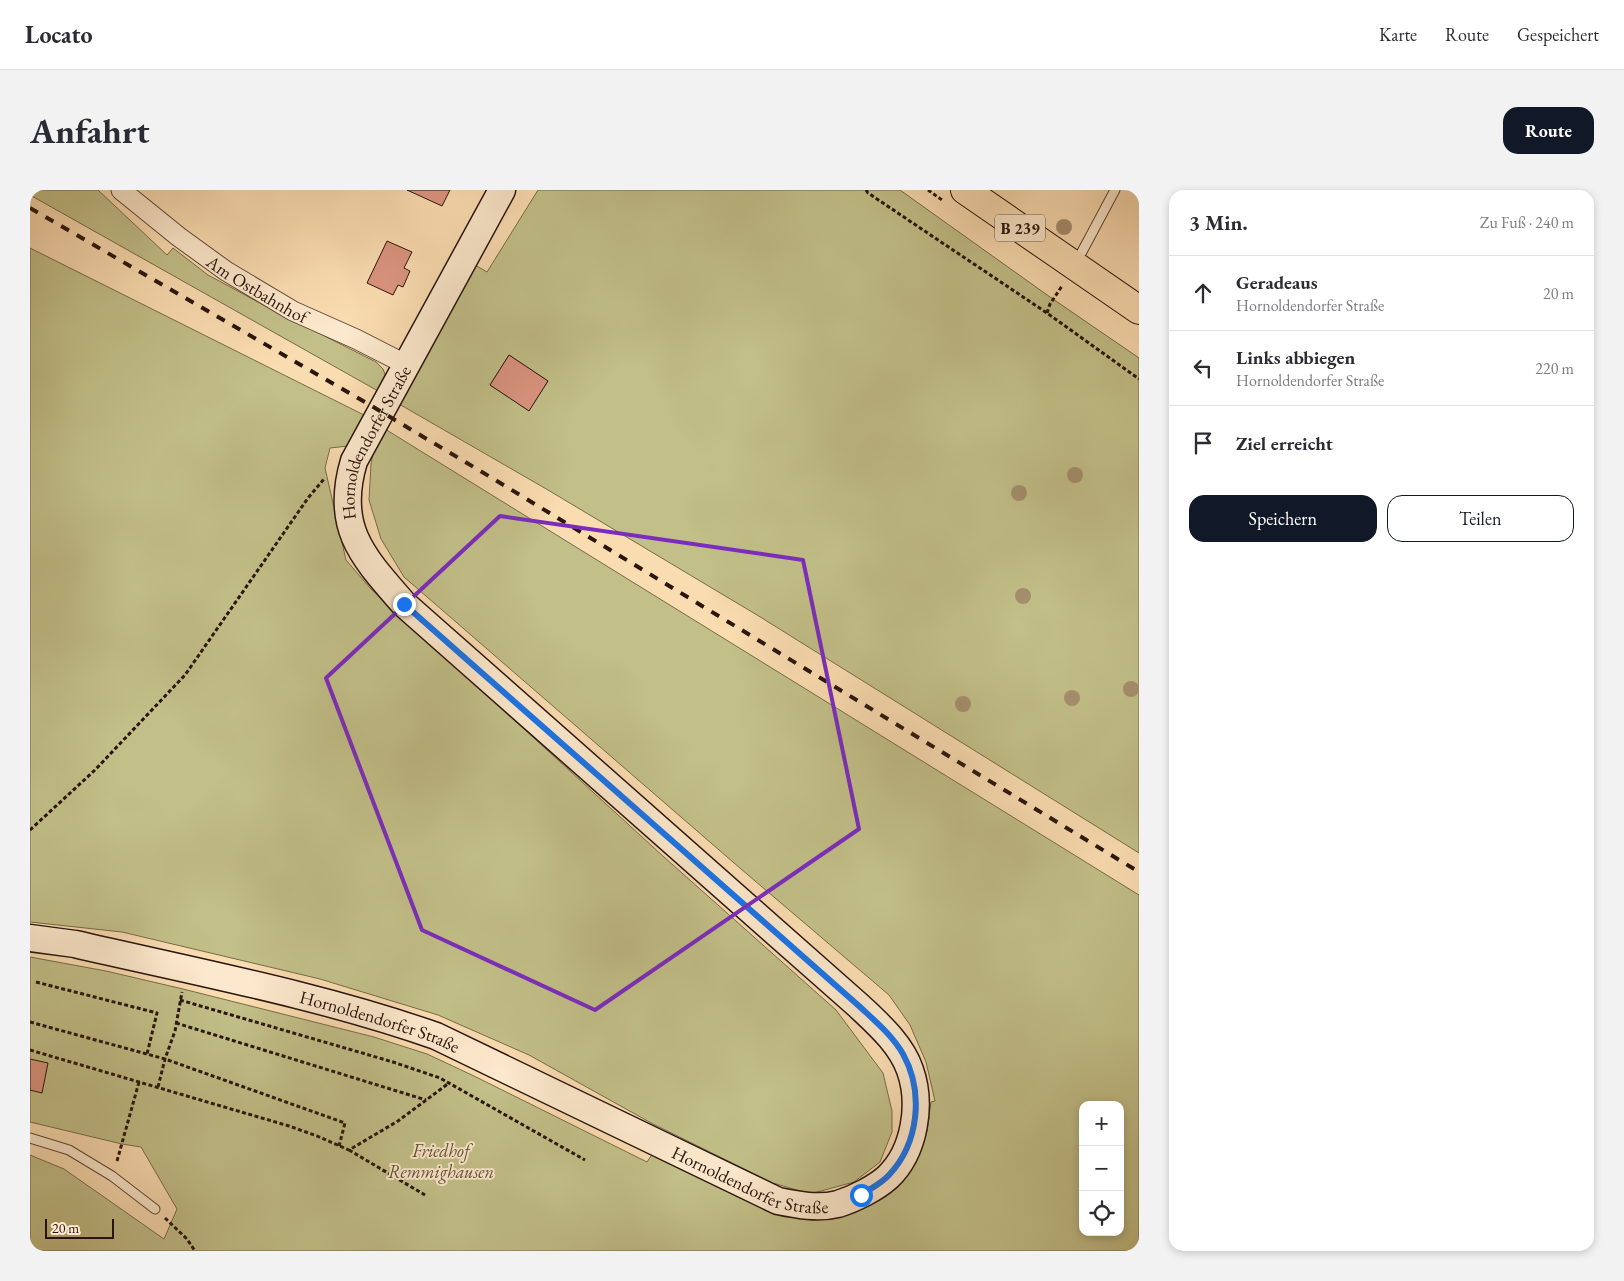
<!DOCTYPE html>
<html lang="de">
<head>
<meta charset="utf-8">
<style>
  body { margin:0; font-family:"EB Garamond",serif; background:#f2f2f3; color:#2b2b33 }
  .controls { position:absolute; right:15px; bottom:15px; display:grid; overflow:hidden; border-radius:10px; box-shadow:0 2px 8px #0003 }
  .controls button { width:45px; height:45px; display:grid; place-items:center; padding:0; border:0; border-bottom:1px solid #e1e1e2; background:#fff; color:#2b2b33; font:25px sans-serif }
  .scale { position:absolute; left:15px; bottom:12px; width:69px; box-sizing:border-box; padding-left:5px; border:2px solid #29150d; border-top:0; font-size:14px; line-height:18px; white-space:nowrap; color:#29150d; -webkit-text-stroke:4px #fce8cc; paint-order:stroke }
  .stop { position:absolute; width:15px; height:15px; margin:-11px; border:4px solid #1a73e8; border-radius:50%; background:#fff }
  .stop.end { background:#1a73e8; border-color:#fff; box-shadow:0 1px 5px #0008 }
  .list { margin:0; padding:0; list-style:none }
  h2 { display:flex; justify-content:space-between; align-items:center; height:65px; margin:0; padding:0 20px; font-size:21px }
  h2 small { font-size:16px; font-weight:400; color:#7c7c81 }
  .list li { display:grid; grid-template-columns:32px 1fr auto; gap:15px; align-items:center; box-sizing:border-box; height:75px; padding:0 20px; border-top:1px solid #e1e1e2 }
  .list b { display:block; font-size:19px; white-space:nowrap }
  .list p { margin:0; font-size:16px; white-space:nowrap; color:#7c7c81 }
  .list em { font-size:16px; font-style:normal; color:#7c7c81 }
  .actions { display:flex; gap:10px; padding:15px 20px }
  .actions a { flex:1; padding:11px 0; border:1px solid #111827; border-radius:15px; text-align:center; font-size:18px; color:#111827 }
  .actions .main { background:#111827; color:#fff }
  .icon { flex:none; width:28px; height:28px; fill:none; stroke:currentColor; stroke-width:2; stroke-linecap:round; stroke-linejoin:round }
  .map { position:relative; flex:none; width:1109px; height:1061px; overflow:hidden; border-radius:15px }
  header { display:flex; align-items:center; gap:30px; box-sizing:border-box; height:70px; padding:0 25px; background:#fff; border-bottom:1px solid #e1e1e2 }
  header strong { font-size:24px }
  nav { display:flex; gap:28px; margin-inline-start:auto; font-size:18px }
  .intro { display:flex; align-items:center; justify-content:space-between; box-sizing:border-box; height:120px; padding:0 30px }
  h1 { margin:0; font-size:35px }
  .button { padding:12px 22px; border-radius:15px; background:#111827; color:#fff; font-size:18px; font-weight:700 }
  main { display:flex; gap:30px; padding:0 30px }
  aside { flex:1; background:#fff; border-radius:15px; box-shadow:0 2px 8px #0003 }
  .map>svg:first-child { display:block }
</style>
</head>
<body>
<header>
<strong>Locato</strong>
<nav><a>Karte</a><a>Route</a><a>Gespeichert</a></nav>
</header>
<div class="intro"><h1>Anfahrt</h1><a class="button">Route</a></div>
<main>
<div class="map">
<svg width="1109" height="1061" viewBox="0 0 1109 1061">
  <rect width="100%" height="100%" fill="#fadcb1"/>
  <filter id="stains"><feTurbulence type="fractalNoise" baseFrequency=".004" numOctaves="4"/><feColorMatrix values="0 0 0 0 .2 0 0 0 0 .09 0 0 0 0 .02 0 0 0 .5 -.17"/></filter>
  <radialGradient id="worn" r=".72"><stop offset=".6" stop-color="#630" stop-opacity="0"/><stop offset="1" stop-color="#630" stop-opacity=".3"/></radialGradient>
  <path fill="#c2bf88" stroke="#766a4a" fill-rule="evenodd" d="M0,0H68L137,65L143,58L178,85L243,120L346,172L353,179L356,187L348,201L0,5Z
    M508,0H870L1020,107L1109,168V663L727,425L518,300L369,214L445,75L457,82ZM479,165L518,191L499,220L460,195Z
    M0,58L336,226L318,256L300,258L295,278L316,370L341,399L634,667L806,820L853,883L862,921V942L850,972L824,992L780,1004L743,993L623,934L499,865L408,825L290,789L92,742L0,732Z
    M355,239L1109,705V1061H0V965L34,979L134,1049L147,1019L111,957L92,954L0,932V767L76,781L153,799L344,847L397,864L444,886L617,972L623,963L786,1028L889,961L897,941L901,912L905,911L896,872L880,835L859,805L711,679L374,387L351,349L339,310L341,274L344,257ZM1053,915H1090V1042H1053Z"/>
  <path fill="#db9480" stroke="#29150d" d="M377,0H420L412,16Z
    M357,51L382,62L374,78L380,81L373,97L368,95L363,105L337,93Z
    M479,165L518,191L499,221L460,195Z
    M0,869L18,873L12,903L0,900Z"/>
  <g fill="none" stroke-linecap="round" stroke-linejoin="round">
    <g stroke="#5d4736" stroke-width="11">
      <path id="lane" d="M1046,73L1085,0
        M0,948L39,960L82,986L125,1019"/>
    </g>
    <g stroke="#5d4736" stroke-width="21">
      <g id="street">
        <path id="s1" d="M91,0L149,47L196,81L263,121L326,149L377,175"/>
      </g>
    </g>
    <g stroke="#29150d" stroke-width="29">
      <g id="secondary">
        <path id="s2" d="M0,748L45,754C166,782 289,805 406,846L748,1011C768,1015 788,1019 808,1014C824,1009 846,998 858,987C885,961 892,914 880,880C871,854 848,834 829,816L374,414C333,367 304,338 324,271L472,0"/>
      </g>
    </g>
    <g stroke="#29150d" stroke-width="30">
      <path id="primary" d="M935,0L1109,120"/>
    </g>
    <path stroke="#29150d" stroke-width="3" stroke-dasharray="4 2.5" stroke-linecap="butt" d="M836,0L838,3L1017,123L1109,189
      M898,0L912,10
      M1017,123L1020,114L1032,96
      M0,640L65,580L155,485L278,308L294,289
      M6,792L127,823L117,864
      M150,810L363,872L410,888L555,970
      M0,832L135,869L315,933L309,956
      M146,833L396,910
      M0,860L259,936L287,946L319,960L368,931L419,893
      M128,897L135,869L145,841L152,802
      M319,960L395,1005
      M87,971L109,892
      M135,1028L157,1049L165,1061"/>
    <use href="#lane" stroke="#fce8cc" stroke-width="9"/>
    <use href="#street" stroke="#fce8cc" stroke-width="19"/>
    <use href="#secondary" stroke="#fce8cc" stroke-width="26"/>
    <use href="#primary" stroke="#fadcb1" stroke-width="28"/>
    <path stroke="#29150d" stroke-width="4" stroke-dasharray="9 9" stroke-linecap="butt" d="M0,18L340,215L462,288L1109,682"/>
  </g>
  <g fill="#a58f6e">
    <circle cx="1034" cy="37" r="8"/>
    <circle cx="1045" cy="285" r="8"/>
    <circle cx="989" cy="303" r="8"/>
    <circle cx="993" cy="406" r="8"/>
    <circle cx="1101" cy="499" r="8"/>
    <circle cx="1042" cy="508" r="8"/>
    <circle cx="933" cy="514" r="8"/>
  </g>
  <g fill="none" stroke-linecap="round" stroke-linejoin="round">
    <path stroke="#1a73e8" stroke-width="6" d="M374,414L829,816C844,830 862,845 873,864C894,902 889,953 859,985C852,993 840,999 831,1005"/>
  </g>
  <path fill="none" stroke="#7b2cbf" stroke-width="4" stroke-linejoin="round" d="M470,326L773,370L829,639L565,820L392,740L296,488Z"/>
  <g text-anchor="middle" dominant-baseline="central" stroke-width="4" stroke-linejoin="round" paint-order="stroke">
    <rect fill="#fce8cc" stroke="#685446" stroke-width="1" x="965" y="24.5" width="50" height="27" rx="4"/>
    <g font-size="16" font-weight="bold" fill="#29150d">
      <text x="990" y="38">B 239</text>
    </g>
    <g font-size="18" fill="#29150d" stroke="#fce8cc">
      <text stroke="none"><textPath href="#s1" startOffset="169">Am Ostbahnhof</textPath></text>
      <text stroke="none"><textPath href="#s2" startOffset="1905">Hornoldendorfer Straße</textPath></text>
      <text stroke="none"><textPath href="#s2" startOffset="360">Hornoldendorfer Straße</textPath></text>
      <text stroke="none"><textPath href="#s2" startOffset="765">Hornoldendorfer Straße</textPath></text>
    </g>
    <g font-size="18" font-style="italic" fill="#5f5038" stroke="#fce8cc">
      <text x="411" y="960">Friedhof<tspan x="411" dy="21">Remmighausen</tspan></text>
    </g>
  </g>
  <rect width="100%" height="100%" filter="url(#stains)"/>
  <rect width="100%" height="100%" fill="url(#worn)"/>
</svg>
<div class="controls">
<button>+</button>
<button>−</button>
<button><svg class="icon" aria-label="locate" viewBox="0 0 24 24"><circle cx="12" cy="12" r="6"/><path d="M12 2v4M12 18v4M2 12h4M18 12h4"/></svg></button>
</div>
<div class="scale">20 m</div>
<div class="stop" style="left:831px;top:1005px"></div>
<div class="stop end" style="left:374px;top:414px"></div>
</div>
<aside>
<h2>3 Min.<small>Zu Fuß · 240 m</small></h2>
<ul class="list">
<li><svg class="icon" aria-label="ahead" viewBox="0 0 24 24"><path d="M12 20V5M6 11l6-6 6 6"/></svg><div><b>Geradeaus</b><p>Hornoldendorfer Straße</p></div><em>20 m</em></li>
<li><svg class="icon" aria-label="left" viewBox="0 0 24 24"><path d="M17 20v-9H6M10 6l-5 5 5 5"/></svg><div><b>Links abbiegen</b><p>Hornoldendorfer Straße</p></div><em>220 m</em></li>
<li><svg class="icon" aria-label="arrive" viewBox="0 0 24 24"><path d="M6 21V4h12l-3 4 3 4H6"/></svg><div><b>Ziel erreicht</b></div></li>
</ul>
<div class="actions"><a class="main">Speichern</a><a>Teilen</a></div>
</aside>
</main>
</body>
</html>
